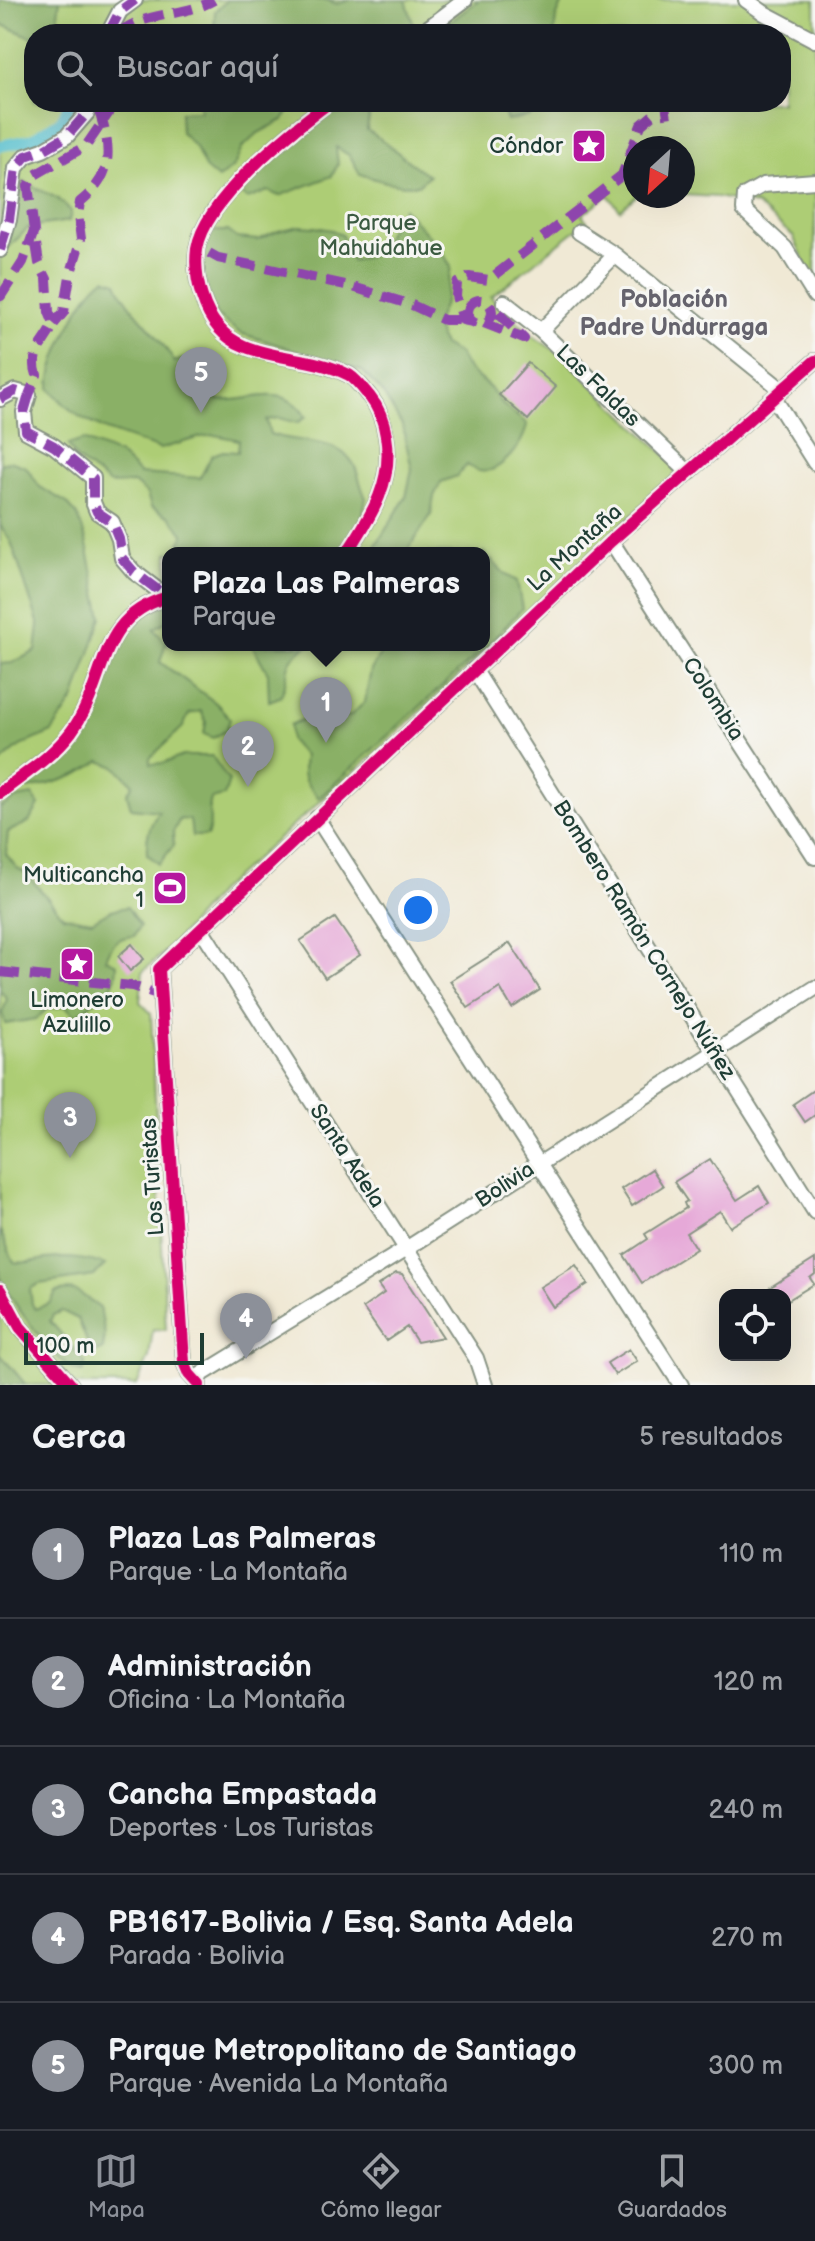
<!DOCTYPE html>
<html lang="es">
<head>
<meta charset="utf-8">
<style>
  body { margin:0; font-family:"Balsamiq Sans",sans-serif; background:#20242c; color:#f1f3f6 }
  .controls { position:absolute; right:24px; bottom:24px; display:grid; overflow:hidden; border-radius:16px; box-shadow:0 8px 32px #0002 }
  .controls button { width:72px; height:72px; display:grid; place-items:center; padding:0; border:0; border-bottom:2px solid #363941; background:#171b24; color:#f1f3f6; font:40px sans-serif }
  .compass { position:absolute; left:623px; top:136px; width:72px; height:72px; border-radius:50%; background:#171b24; box-shadow:0 8px 32px #0002; rotate:206deg }
  .scale { position:absolute; left:24px; bottom:20px; width:180px; box-sizing:border-box; padding-left:8px; border:4px solid #1f3d34; border-top:0; font-size:22px; line-height:28px; white-space:nowrap; color:#1f3d34; -webkit-text-stroke:6px #f6f6f2; paint-order:stroke }
  .you { position:absolute; left:418px; top:910px; width:28px; height:28px; margin:-20px; border:6px solid #fff; border-radius:50%; background:#1a73e8; box-shadow:0 0 0 12px #1a73e833 }
  .badge { display:grid; place-items:center; width:52px; height:52px; border-radius:50%; background:#8c9099; color:#fff; font-size:26px; font-weight:700 }
  .pin { position:absolute; translate:-50% -66px; filter:drop-shadow(0 2px 4px #0008) }
  .pin::after { content:''; position:absolute; top:42px; width:28px; height:24px; background:inherit; clip-path:polygon(0 0,100% 0,50% 100%) }
  .popup { position:absolute; left:162px; top:547px; width:328px; height:104px; box-sizing:border-box; display:grid; place-content:center; border-radius:16px; background:#171b24; filter:drop-shadow(0 2px 6px #0005); font-size:26px; white-space:nowrap; color:#9ea1a6 }
  .popup b { font-size:30px; color:#f1f3f6 }
  .popup::after { content:''; position:absolute; left:50%; top:100%; margin-left:-16px; border:16px solid transparent; border-top-color:#171b24 }
  .list { margin:0; padding:0; list-style:none }
  h2 { display:flex; justify-content:space-between; align-items:center; height:104px; margin:0; padding:0 32px; font-size:34px }
  h2 small { font-size:26px; font-weight:400; color:#9ea1a6 }
  .list li { display:grid; grid-template-columns:52px 1fr auto; gap:24px; align-items:center; box-sizing:border-box; height:128px; padding:0 32px; border-top:2px solid #363941 }
  .list b { display:block; font-size:30px; white-space:nowrap }
  .list p { margin:0; font-size:26px; white-space:nowrap; color:#9ea1a6 }
  .list em { font-size:26px; font-style:normal; color:#9ea1a6 }
  .icon { flex:none; width:44px; height:44px; fill:none; stroke:currentColor; stroke-width:2; stroke-linecap:round; stroke-linejoin:round }
  .map { position:relative; flex:none; width:815px; height:1385px; overflow:hidden }
  .search { position:absolute; background:#171b24; box-shadow:0 8px 32px #0002; left:24px; right:24px; top:24px; height:88px; display:flex; align-items:center; gap:20px; box-sizing:border-box; padding:0 28px; border-radius:32px; color:#9ea1a6; font-size:30px }
  .sheet { height:744px; background:#171b24 }
  nav { display:flex; justify-content:space-around; align-items:center; box-sizing:border-box; height:112px; border-top:2px solid #363941; background:#171b24; font-size:22px; color:#9ea1a6 }
  nav a { display:grid; justify-items:center; gap:4px }
  nav .on { color:#8c9099 }
  .map>svg:first-child { display:block }
</style>
</head>
<body>
<div class="map">
<svg width="815" height="1385" viewBox="0 0 815 1385">
  <rect width="100%" height="100%" fill="#f6f6f2"/>
  <filter id="ink" filterUnits="userSpaceOnUse"><feTurbulence type="fractalNoise" baseFrequency=".0125" numOctaves="2"/><feDisplacementMap in="SourceGraphic" scale="16" xChannelSelector="R" yChannelSelector="G"/><feConvolveMatrix kernelMatrix="1 2 1 2 8 2 1 2 1" color-interpolation-filters="sRGB"/></filter>
  <filter id="wash" filterUnits="userSpaceOnUse"><feTurbulence type="fractalNoise" baseFrequency=".006" numOctaves="4" result="noise"/><feDisplacementMap in="SourceGraphic" scale="32" xChannelSelector="R" yChannelSelector="G"/><feGaussianBlur stdDeviation="1.8" result="paint"/><feColorMatrix in="noise" values="0 0 0 0 0 0 0 0 0 0 0 0 0 0 0 0 0 1.4 0 .05"/><feComposite in="paint" operator="in"/></filter>
  <g filter="url(#wash)">
    <rect width="100%" height="100%" fill="#f0e9d5"/>
    <path fill="#adcd75" stroke="#668554" stroke-width="2" fill-rule="evenodd" d="M0,0H815V284L793,236L756,205L717,197L683,195V148H635L636,196L620,210L608,195L582,215L587,221L491,297L533,336L560,354L681,470L373,755L221,889L171,946L143,971L140,1002L151,1013L166,1330L153,1329L149,1357L137,1385H0ZM34,34H781V102H34ZM168,553H484V645H168Z"/>
    <path fill="#8ab066" stroke="#54764d" stroke-width="2" d="M0,0H60L58,14L60,34H34V38L0,24Z
      M228,0H327L337,4L350,0H406L414,26L403,34H214L215,11Z
      M479,0H564L556,18L554,34H434Z
      M199,102H308L295,103L283,120L258,133L242,148L234,166L218,179L205,168L195,147L181,132L180,112L200,111Z
      M342,102H377L365,108L369,117L367,130C390,143 407,163 429,175L418,185C397,186 380,181 360,174L350,156L336,147L338,164L332,176L279,196L268,191L248,199L237,192L282,145Z
      M500,102H547L530,116L507,121Z
      M24,182L57,198L71,211L69,221L29,227L6,250L17,187Z
      M403,208L441,249L451,267L445,301L435,325L443,345L459,354L467,368L491,389L502,404L527,424C525,443 500,475 479,471C477,471 469,466 467,465L457,476L441,482L434,496L431,515L406,553H371L406,497L412,469L402,425L382,392L362,371L240,333L216,315L201,274L204,245L211,231H228L237,238L258,240L278,231L299,226L315,227L332,230L342,235L352,261L373,255Z
      M105,278L117,282C129,312 159,332 174,362L184,359L189,366L204,367C212,378 213,388 218,400C250,404 282,379 306,417L297,423L279,418L266,420L270,434C295,443 337,438 353,463C359,473 360,487 366,498L362,519L341,553H207L198,550L181,553L178,548L184,535L170,517L151,507L147,494L134,483L110,484L77,459L68,445L83,440L120,455L140,474L200,478L212,455L223,451L238,452L239,440L215,435L201,437L160,449L106,430L80,417L66,406L50,389C50,360 81,295 105,278Z
      M10,461L26,467L40,487L67,503L78,516L86,540L102,617L75,698L52,732L20,746L0,763V664L12,663L36,651L39,625L11,542L0,525V464Z
      M484,553L506,575L517,581L522,609L489,644L319,798C303,782 301,778 304,756L290,740V725L308,717L350,716L365,702L371,670L385,646L484,645Z
      M168,603V620L154,629L166,642L160,662L216,703L230,718L227,730L213,738L204,734L206,722L201,711L189,714L183,727L150,758V764L164,763L183,756H212L229,781L224,796L211,799C206,813 214,820 207,836H192L190,820L180,819L173,832L174,845L159,864L147,854C146,836 149,826 159,811L131,808L127,794L133,784L116,767L100,761C79,777 55,783 29,789L22,784L77,743L104,689L114,650L121,633L138,615Z
      M252,645H309C277,663 294,672 280,697L269,701L268,673Z
      M32,795L39,805L29,822L8,832L6,854L17,868L26,873L63,916L92,921L111,910L127,907L140,926L134,936C117,937 111,944 106,959L117,964L116,976L108,994C93,998 89,1009 75,1016L66,1006L47,1009L36,1019L5,1024L2,1013L7,999L0,990V808L17,798Z
      M0,1230L14,1262C26,1264 34,1261 46,1259C68,1257 85,1258 105,1265L94,1276L39,1284L30,1289L32,1304L35,1309L50,1303L56,1292C79,1286 82,1296 100,1308L105,1335L103,1349L92,1354L78,1319L62,1311L53,1315L50,1321L85,1362L84,1372C79,1371 77,1372 72,1369C56,1360 3,1293 0,1275C0,1261 0,1245 0,1230Z
      M0,1354L26,1385H0Z"/>
    <g fill="none" stroke-linecap="round" stroke-linejoin="round">
      <path stroke="#51bdcc" stroke-width="12" d="M0,146L33,139L62,120L71,102"/>
    </g>
    <g id="blocks">
      <path fill="#e6a9d8" d="M528,363L556,387L528,420L499,395Z
        M335,918L360,955L325,978L300,941Z
        M510,943L540,990L512,1008L500,988L468,1008L450,981Z
        M132,944L144,959L130,971L118,956Z
        M815,1089V1115L805,1122L793,1104Z
        M710,1159L737,1200L759,1186L769,1203L730,1227L720,1211L686,1233L696,1249L642,1283L624,1255L648,1239L645,1234L686,1208L684,1203L687,1201L674,1182Z
        M652,1169L663,1186L632,1206L621,1189Z
        M815,1259V1274L810,1278L814,1284L785,1302V1295H758Z
        M576,1265L588,1284L553,1307L540,1287Z
        M396,1273L402,1274L443,1337L417,1342L407,1327L386,1341L363,1308L384,1293L378,1285Z
        M629,1349L637,1361L615,1375L607,1363Z"/>
    </g>
  </g>
  <g filter="url(#ink)">
    <use href="#blocks" fill-opacity="0" stroke="#889384" stroke-width="2"/>
    <g fill="none" stroke-linecap="round" stroke-linejoin="round">
      <g stroke="#889384" stroke-width="18">
        <path id="minor" d="M746,0L764,13L815,40
          M108,34L120,11L135,0
          M420,34L465,0
          M330,102C291,131 205,199 197,249C195,265 197,282 202,297C209,319 222,337 244,346C276,360 314,357 349,375C357,380 364,390 370,397C379,408 384,422 386,436C394,482 371,516 347,553
          M815,181L763,185L745,195L744,210L785,248L815,296
          M579,232L615,255L782,390
          M0,250L9,220L16,168L26,156L43,150L67,136L87,113L92,102
          M504,302L541,331L689,473
          M541,331L615,255
          M774,398L815,463
          M0,399L15,391L29,395L24,412L26,431L54,446L93,478V502L97,512L112,522L119,539L122,558L134,572L167,597
          M611,541L815,857
          M474,669L815,1212
          M0,793C24,774 52,757 71,732C109,681 95,617 168,597
          M317,818L681,1385
          M202,930L476,1358L485,1385
          M0,1290L20,1327L71,1385
          M194,1379L406,1249L815,988
          M199,1385L189,1374L184,1362L159,969L611,541L815,361"/>
      </g>
      <use href="#minor" stroke="#fff" stroke-width="14"/>
      <path stroke="#8e44ad" stroke-width="10" stroke-dasharray="20 10" stroke-linecap="butt" d="M108,34L120,11L135,0
        M118,34C144,11 185,17 214,0
        M34,231L28,186L33,176L86,146L108,114L112,102
        M0,250L9,220L16,168L26,156L43,150L67,136L87,113L92,102
        M209,253L218,258L346,285L412,305L444,320H463
        M0,293L1,296L23,262L34,231L39,263L47,279L49,312L54,324C45,345 29,351 37,375L29,395
        M468 312a12 12 0 1 1 24 0a12 12 0 1 1-24 0Z
        M473,322L463,320L456,296L457,283L469,277L489,280L622,175L641,125L653,115L671,112
        M484,323L524,339L491,306
        M54,324L64,312L70,276L81,239L78,216L80,202C118,172 110,143 96,102
        M0,399L15,391L29,395L24,412L26,431L54,446L93,478V502L97,512L112,522L119,539L122,558L134,572L167,597
        M0,972L132,986L161,995"/>
      <g stroke="#f6f6f2" stroke-width="17">
        <path id="cycleway" d="M330,102C291,131 205,199 197,249C195,265 197,282 202,297C209,319 222,337 244,346C276,360 314,357 349,375C357,380 364,390 370,397C379,408 384,422 386,436C394,482 371,516 347,553
          M0,793C24,774 52,757 71,732C109,681 95,617 168,597
          M0,1290L20,1327L71,1385
          M199,1385L189,1374L184,1362L159,969L611,541L815,361"/>
      </g>
      <use href="#cycleway" stroke="#d6006c" stroke-width="12"/>
    </g>
  </g>
  <defs>
    <g id="sight-square" transform="scale(1.8)"><rect x="-9" y="-9" width="18" height="18" rx="4" fill="#b5179e" stroke="#f6f6f2"/><path d="M0-6L1.8-2.2L6-1.7L2.9 1.2L3.7 5.4L0 3.3L-3.7 5.4L-2.9 1.2L-6-1.7L-1.8-2.2Z" fill="#fff"/></g>
    <g id="stadium-square" transform="scale(1.8)"><rect x="-9" y="-9" width="18" height="18" rx="4" fill="#b5179e" stroke="#f6f6f2"/><path d="M0-5a6.5 5 0 1 0 0 10a6.5 5 0 1 0 0-10ZM-3.5-1.8h7v3.6h-7Z" fill="#fff"/></g>
  </defs>
  <g fill-rule="evenodd">
    <use href="#sight-square" x="589" y="146"/>
    <use href="#stadium-square" x="170" y="888"/>
    <use href="#sight-square" x="77" y="964"/>
  </g>
  <g text-anchor="middle" dominant-baseline="central" stroke-width="6" stroke-linejoin="round" paint-order="stroke">
    <g font-size="22" fill="#1f3d34" stroke="#f6f6f2" text-anchor="end">
      <text x="563" y="146">Cóndor</text>
      <text x="144" y="875">Multicancha<tspan x="144" dy="25">1</tspan></text>
      <text x="77" y="1000" text-anchor="middle">Limonero<tspan x="77" dy="25">Azulillo</tspan></text>
    </g>
    <g font-size="22" fill="#3b5a41" stroke="#f6f6f2">
      <text x="381" y="223">Parque<tspan x="381" dy="25">Mahuidahue</tspan></text>
    </g>
    <g font-size="22" fill="#1f3d34" stroke="#f6f6f2">
      <text transform="translate(598 386) rotate(44)">Las Faldas</text>
      <text transform="translate(575 548) rotate(-42)">La Montaña</text>
      <text transform="translate(713 699) rotate(57)">Colombia</text>
      <text transform="translate(644 940) rotate(58)">Bombero Ramón Cornejo Núñez</text>
      <text transform="translate(347 1156) rotate(57)">Santa Adela</text>
      <text transform="translate(153 1177) rotate(-94)">Los Turistas</text>
      <text transform="translate(505 1185) rotate(-33)">Bolivia</text>
    </g>
    <g font-size="24" font-weight="bold" fill="#65636d" stroke="#f6f6f2">
      <text x="674" y="299">Población<tspan x="674" dy="28">Padre Undurraga</tspan></text>
    </g>
  </g>
</svg>
<div class="controls">
<button><svg class="icon" aria-label="locate" viewBox="0 0 24 24"><circle cx="12" cy="12" r="6"/><path d="M12 2v4M12 18v4M2 12h4M18 12h4"/></svg></button>
</div>
<svg class="compass" viewBox="-18 -18 36 36"><path d="M0-13l5 13h-10z" fill="#e53935"/><path d="M0 13l5-13h-10z" fill="#9ea1a6"/></svg>
<div class="scale">100 m</div>
<div class="you"></div>
<div class="pin badge" style="left:326px;top:743px">1</div>
<div class="popup"><b>Plaza Las Palmeras</b>Parque</div>
<div class="pin badge" style="left:248px;top:787px">2</div>
<div class="pin badge" style="left:70px;top:1158px">3</div>
<div class="pin badge" style="left:246px;top:1359px">4</div>
<div class="pin badge" style="left:201px;top:413px">5</div>
<div class="search"><svg class="icon" aria-label="search" viewBox="0 0 24 24"><circle cx="10" cy="10" r="6"/><path d="M15 15l6 6"/></svg>Buscar aquí</div>
</div>
<section class="sheet">
<h2>Cerca<small>5 resultados</small></h2>
<ul class="list">
<li><span class="badge">1</span><div><b>Plaza Las Palmeras</b><p>Parque · La Montaña</p></div><em>110 m</em></li>
<li><span class="badge">2</span><div><b>Administración</b><p>Oficina · La Montaña</p></div><em>120 m</em></li>
<li><span class="badge">3</span><div><b>Cancha Empastada</b><p>Deportes · Los Turistas</p></div><em>240 m</em></li>
<li><span class="badge">4</span><div><b>PB1617-Bolivia / Esq. Santa Adela</b><p>Parada · Bolivia</p></div><em>270 m</em></li>
<li><span class="badge">5</span><div><b>Parque Metropolitano de Santiago</b><p>Parque · Avenida La Montaña</p></div><em>300 m</em></li>
</ul>
</section>
<nav>
<a class="on"><svg class="icon" aria-label="map" viewBox="0 0 24 24"><path d="M3 6l6-2 6 2 6-2v14l-6 2-6-2-6 2zM9 4v14M15 6v14"/></svg>Mapa</a>
<a><svg class="icon" aria-label="directions" viewBox="0 0 24 24"><path d="M12 3l9 9-9 9-9-9zM9 14v-3h6M13 9l2 2-2 2"/></svg>Cómo llegar</a>
<a><svg class="icon" aria-label="saved" viewBox="0 0 24 24"><path d="M7 4h10v16l-5-4-5 4z"/></svg>Guardados</a>
</nav>
</body>
</html>
